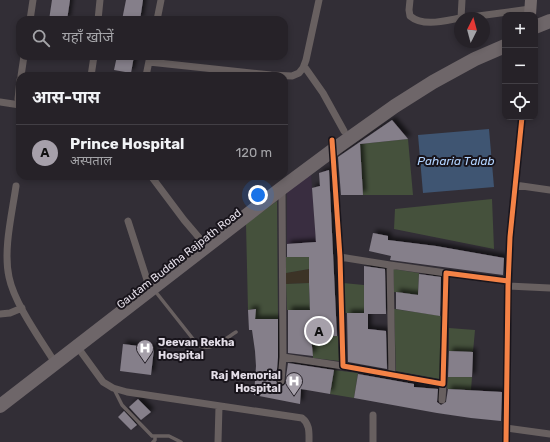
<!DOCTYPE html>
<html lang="hi">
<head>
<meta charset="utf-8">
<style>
  body { margin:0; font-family:Rubik,"Noto Sans Devanagari",sans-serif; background:#2e2a30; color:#f1f3f6 }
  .controls { position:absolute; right:12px; top:12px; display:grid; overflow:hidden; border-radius:8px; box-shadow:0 2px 6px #0003 }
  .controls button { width:36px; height:36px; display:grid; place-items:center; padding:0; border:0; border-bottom:1px solid #423f45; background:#262228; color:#f1f3f6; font:20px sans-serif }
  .compass { position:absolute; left:454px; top:12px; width:36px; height:36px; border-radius:50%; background:#262228; box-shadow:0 2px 6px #0003; rotate:6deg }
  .you { position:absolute; left:258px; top:195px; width:14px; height:14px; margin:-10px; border:3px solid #fff; border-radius:50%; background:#1a73e8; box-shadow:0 0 0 6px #1a73e833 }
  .badge { display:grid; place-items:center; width:26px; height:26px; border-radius:50%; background:#a6a0aa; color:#111; font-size:13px; font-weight:700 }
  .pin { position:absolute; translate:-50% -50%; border:2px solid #fff; box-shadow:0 1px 4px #0006 }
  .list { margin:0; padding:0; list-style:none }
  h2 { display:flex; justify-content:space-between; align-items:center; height:52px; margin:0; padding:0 16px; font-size:17px }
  h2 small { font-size:13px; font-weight:400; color:#a4a4a8 }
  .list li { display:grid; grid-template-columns:26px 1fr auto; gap:12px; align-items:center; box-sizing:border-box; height:56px; padding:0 16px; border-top:1px solid #423f45 }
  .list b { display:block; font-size:15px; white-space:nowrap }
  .list p { margin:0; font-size:13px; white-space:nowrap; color:#a4a4a8 }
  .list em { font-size:13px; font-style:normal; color:#a4a4a8 }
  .icon { flex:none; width:22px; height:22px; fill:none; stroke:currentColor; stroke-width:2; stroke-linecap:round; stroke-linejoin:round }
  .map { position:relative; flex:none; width:550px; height:442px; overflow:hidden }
  .search { position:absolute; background:#262228; box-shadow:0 2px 6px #0003; left:16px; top:16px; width:272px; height:44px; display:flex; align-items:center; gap:10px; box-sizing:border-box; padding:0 14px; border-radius:12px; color:#a4a4a8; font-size:15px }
  .panel { position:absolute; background:#262228; box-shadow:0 2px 6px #0003; left:16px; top:72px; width:272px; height:108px; border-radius:12px }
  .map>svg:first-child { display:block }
</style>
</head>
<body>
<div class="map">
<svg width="550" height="442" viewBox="0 0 550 442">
  <defs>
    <filter id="shadow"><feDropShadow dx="3.5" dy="-3.5" stdDeviation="2" flood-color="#0009"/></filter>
  </defs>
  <rect width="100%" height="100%" fill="#322e36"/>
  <path fill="#392d40" d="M311,173L316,242L287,244V190Z"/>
  <path fill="#3c3326" d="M309,269V283L286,284V273Z"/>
  <path fill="#45513c" d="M408,139L413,195H363L360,144Z
    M492,199L494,249L394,229L395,209Z
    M277,201L278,319H255V309L248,310L246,224Z
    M286,257H309V269L286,273Z
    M393,269L419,273L418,295L394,292Z
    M309,283L310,310H287L286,284Z
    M343,283L364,285V313H344Z
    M394,309L443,316L440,379L396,371Z
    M449,328L475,330L473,352L449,351Z
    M338,336L339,361L313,358L311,337Z
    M334,370L358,373L354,398L330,394Z
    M448,377H472L471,390L447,389Z"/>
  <path fill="#3f5572" d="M489,129L494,187L423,193L418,135Z"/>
  <path fill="#857f8a" filter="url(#shadow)" d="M52,0H70L67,20H49Z
    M126,0H143L140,20H122Z
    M117,56H134L131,73L114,70Z
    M392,120L408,139L360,144L363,195H341L338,157Z
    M329,170L337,336L311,337L313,356L288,353V310H310L309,283V257H287V244L316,242L312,188L320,186L319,173Z
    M373,233L388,236V240L436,246L504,258L503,275L390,260L391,256L369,251Z
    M364,266L385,269L386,314H368V329L386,331L387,369L348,362L347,313H364Z
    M419,274L441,277L440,316L396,309V292L418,295Z
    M256,309L255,319H278V357L276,381L278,385L283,386L285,384L288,363L334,370L330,394L301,389L300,404L254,395L256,366L255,351L252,330H249L248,310Z
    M123,344L154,348L151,375L120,371Z
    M449,351L473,352L472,377H448Z
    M358,374L414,384V387L438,389L437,402L441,405L446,402L448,389L502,392L501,421L471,418L437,413L354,398Z
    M138,399L151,412L141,420L129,407Z
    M124,411L137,425L131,430L118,417Z"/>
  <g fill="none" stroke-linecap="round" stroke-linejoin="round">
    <path stroke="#686060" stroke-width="3.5" d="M155,291L197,344C209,354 225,339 236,332
      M114,389L122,405L152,436H169L181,442
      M153,442L155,440V436"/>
    <path stroke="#686060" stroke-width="7" d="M410,0L409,10L410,16C423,27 444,21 460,18
      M461,18L462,0
      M463,18L530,9
      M30,20L33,0
      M98,20L100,0
      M157,20L161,0
      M149,62L271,75L292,76L299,73L303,68L306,60L319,0
      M304,66L323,93L344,131
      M21,76L24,56
      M91,76L94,56
      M146,76L150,56
      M20,80L18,99L20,102
      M0,102L20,105
      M332,140L340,257L343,366L443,384L446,273L508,281
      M151,176L184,220L207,247
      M515,185L550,190
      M16,186C12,214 3,250 9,277C14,302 38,336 52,358
      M282,188L283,357L343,366
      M128,221L148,283
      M340,257L390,265
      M508,286L550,288
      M0,314L10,313L22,308
      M76,345L103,382L113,388L127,392L302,418C310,424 309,433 309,442
      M392,375L390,265L446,273
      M281,381L283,357
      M442,400L443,384
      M506,428L550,434
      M218,442L219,406
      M373,442V415
      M506,442L508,286L510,237L522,117"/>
    <path stroke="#736a6b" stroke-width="12" d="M530,15L531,0"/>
    <path stroke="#6e6669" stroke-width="14" d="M535,27L550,21
      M0,406L282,188L333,150L395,106L433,82L475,59L505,46"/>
    <g stroke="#18141b" stroke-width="8">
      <path id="cycleway" d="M332,140L340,257L343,366L443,384L446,273L508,281
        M506,442L508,286L510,237L522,117"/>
    </g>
    <use href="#cycleway" stroke="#f48246" stroke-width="5"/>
  </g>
  <defs>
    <g id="hospital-pin" transform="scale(0.9)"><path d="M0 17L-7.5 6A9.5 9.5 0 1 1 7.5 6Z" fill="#a6a0aa" stroke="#18141b"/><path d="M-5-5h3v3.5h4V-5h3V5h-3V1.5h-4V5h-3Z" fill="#fff"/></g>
  </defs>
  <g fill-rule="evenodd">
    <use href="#hospital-pin" x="145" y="348"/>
    <use href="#hospital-pin" x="294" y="381"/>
  </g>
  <g text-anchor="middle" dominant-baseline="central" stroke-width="4" stroke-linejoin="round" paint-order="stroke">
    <g font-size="11" fill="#e4dee8" stroke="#18141b">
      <text transform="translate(179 259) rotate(-38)">Gautam Buddha Rajpath Road</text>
    </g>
    <g font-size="11" font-weight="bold" fill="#e4dee8" stroke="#18141b" text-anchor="start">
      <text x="158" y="342">Jeevan Rekha<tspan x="158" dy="13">Hospital</tspan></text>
      <text x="281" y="375" text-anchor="end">Raj Memorial<tspan x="281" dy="13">Hospital</tspan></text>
    </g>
    <g font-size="12" font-style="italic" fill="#b1d3ff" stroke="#18141b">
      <text x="456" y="161">Paharia Talab</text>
    </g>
  </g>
</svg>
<div class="controls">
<button>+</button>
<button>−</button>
<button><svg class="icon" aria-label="locate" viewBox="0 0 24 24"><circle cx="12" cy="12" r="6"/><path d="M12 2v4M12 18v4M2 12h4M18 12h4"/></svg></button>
</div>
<svg class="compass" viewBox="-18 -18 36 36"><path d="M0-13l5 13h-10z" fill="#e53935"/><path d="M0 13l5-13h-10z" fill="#a4a4a8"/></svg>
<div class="you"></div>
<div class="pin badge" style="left:319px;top:331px">A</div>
<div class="search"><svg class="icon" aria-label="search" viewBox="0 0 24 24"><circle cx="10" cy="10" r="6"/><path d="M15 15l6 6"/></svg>यहाँ खोजें</div>
<section class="panel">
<h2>आस-पास<small></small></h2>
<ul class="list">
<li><span class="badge">A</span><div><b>Prince Hospital</b><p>अस्पताल</p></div><em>120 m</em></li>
</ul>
</section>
</div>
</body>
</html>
